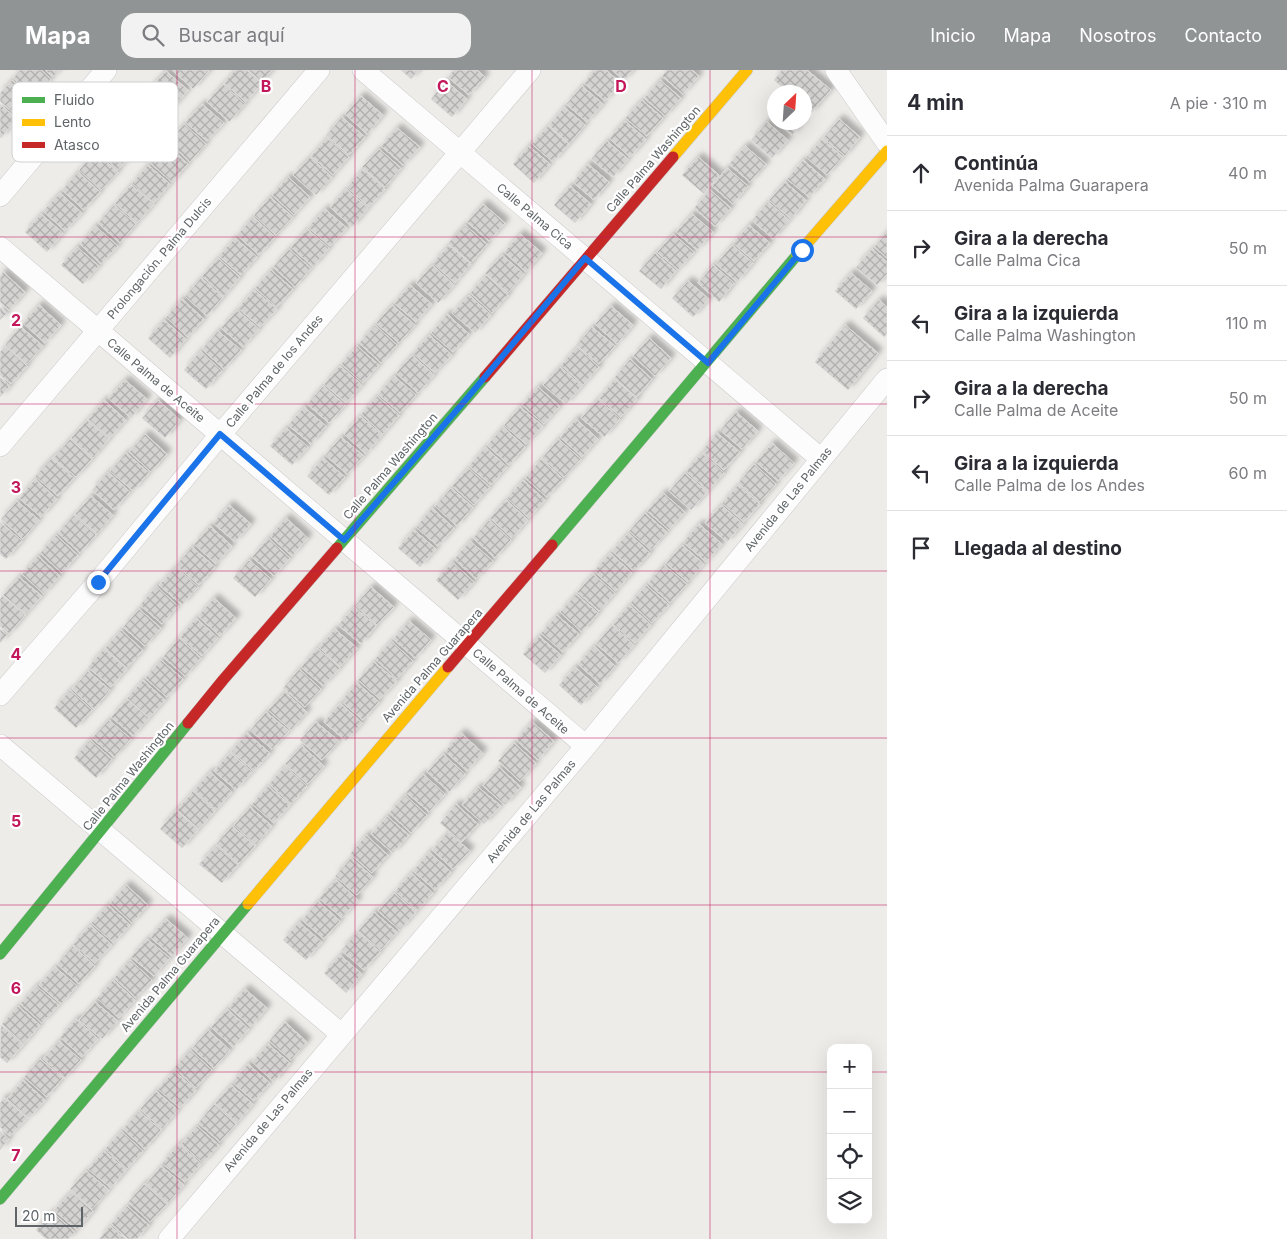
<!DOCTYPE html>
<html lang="es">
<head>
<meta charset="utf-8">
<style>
  body { margin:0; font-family:Inter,sans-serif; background:#f2f2f3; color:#2b2b33 }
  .controls { position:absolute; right:15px; bottom:15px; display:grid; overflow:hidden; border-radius:10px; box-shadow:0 5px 20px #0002 }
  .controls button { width:45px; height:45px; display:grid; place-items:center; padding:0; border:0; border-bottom:1px solid #e1e1e2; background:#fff; color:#2b2b33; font:25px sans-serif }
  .compass { position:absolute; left:767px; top:15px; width:45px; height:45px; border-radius:50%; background:#fff; box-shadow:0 5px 20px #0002; rotate:25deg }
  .scale { position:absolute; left:15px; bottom:12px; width:68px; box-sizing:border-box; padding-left:5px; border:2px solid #5e6467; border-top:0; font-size:14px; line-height:18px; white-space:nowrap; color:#5e6467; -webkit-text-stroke:4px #fff; paint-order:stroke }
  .stop { position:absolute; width:15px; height:15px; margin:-11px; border:4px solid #1a73e8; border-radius:50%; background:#fff }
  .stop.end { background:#1a73e8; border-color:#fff; box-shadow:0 1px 5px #0008 }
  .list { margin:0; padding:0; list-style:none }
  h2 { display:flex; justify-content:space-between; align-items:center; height:65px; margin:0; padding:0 20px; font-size:21px }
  h2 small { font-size:16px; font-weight:400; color:#7c7c81 }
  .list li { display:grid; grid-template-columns:32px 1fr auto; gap:15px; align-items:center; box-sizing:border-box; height:75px; padding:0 20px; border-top:1px solid #e1e1e2 }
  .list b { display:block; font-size:19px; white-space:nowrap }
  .list p { margin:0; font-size:16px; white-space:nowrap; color:#7c7c81 }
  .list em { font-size:16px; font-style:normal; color:#7c7c81 }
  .icon { flex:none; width:28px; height:28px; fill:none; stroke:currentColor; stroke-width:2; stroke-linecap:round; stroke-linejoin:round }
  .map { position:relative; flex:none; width:887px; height:1169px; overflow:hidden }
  header { display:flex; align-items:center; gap:30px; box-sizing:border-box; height:70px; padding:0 25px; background:#909494; color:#fff }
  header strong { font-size:24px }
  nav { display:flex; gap:28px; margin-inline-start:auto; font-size:18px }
  .search { width:350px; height:45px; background:#f2f2f3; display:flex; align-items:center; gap:12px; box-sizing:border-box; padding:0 18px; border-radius:15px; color:#7c7c81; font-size:19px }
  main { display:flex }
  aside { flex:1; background:#fff }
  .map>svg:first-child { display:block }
</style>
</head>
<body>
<header>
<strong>Mapa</strong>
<div class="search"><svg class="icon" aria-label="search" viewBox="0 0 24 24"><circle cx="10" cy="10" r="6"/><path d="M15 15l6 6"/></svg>Buscar aquí</div>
<nav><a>Inicio</a><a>Mapa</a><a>Nosotros</a><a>Contacto</a></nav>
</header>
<main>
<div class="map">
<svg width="887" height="1169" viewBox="0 0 887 1169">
  <defs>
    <pattern id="building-cross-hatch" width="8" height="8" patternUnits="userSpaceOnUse" patternTransform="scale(1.25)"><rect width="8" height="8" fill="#d5d3d2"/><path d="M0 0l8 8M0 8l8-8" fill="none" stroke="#b0afae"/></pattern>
    <filter id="shadow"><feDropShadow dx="4.5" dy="-4.5" stdDeviation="2.5" flood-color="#0004"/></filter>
  </defs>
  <rect width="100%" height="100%" fill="#eeece9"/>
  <path fill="url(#building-cross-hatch)" stroke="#dedbd8" filter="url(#shadow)" d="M20,0H41L51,9L35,27L13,8Z
    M45,0H59L53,7Z
    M172,0H208L209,1L193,19Z
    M235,0H247L262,14L246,32L224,13Z
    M248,0H272L262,12Z
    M401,0H419L411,9Z
    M454,0H477L485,7L469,25L448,7Z
    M595,0H606L621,13L605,31L584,13Z
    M612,0H633L624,10Z
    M667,0H692L699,6L683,24L662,6Z
    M782,0H807L831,20L811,43L804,37V22H788L774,10Z
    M166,1L188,20L172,39L149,19Z
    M12,10L34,29L18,47L0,31V23Z
    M660,10L681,28L665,46L644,28Z
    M446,11L467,29L452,47L431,29Z
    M223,14L245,34L229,52L207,32Z
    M582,16L603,34L587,52L566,34Z
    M361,26L383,45L367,64L345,44Z
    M642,30L663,48L647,66L625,48Z
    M0,34L17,49L1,68L0,67Z
    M202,34L224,53L207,71L185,52Z
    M564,37L585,55L569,74L549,55Z
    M342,47L365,67L349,85L326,65Z
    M839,49L860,67L845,86L823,68Z
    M625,51L646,69L630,87L609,68Z
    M767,52L788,70L772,88L751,70Z
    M777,52H803L792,65Z
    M184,54L206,74L190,92L168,72Z
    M548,56L569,74L553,92L532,74Z
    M397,58L420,77L403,95L381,76Z
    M112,62L134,82L118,100L96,80Z
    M327,68L349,87L333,105L311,86Z
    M822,69L843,87L827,105L806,87Z
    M607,71L628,89L613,107L591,89Z
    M166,74L188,94L172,112L150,93Z
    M529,76L550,94L534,113L513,94Z
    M745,76L766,94L750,112L729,94Z
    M379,79L401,98L385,117L362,97Z
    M95,82L118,102L101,120L79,100Z
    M310,87L332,107L316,125L293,105Z
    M698,87L719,105L704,124L682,105Z
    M803,90L825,109L809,127L787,109Z
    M588,94L609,112L594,130L573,112Z
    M148,95L170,114L154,133L132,113Z
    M727,98L748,116L733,134L712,116Z
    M363,99L385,119L369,137L347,117Z
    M78,102L100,122L84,140L62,120Z
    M288,107L310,127L294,145L272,125Z
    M785,112L806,130L791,149L769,130Z
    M131,115L154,134L137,153L115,133Z
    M570,116L591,134L575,153L554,135Z
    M346,119L368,138L352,157L330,137Z
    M710,120L731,138L715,156L694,138Z
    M60,123L82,143L65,161L43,141Z
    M270,127L293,147L276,165L254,145Z
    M768,132L789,150L773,169L752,150Z
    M483,134L505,153L489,171L467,152Z
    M114,135L136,154L120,173L98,153Z
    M325,139L347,158L330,176L308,157Z
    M41,144L63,163L47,182L25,162Z
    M692,144L713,162L697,180L676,162Z
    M253,147L275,167L259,185L237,165Z
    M465,155L487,174L471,193L448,173Z
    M749,155L770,173L754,191L733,173Z
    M95,156L118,176L101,194L80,174Z
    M307,159L329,178L313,197L291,177Z
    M887,162V188L874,177Z
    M520,164L542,183L526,202L504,182Z
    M673,164L694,182L678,200L657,182Z
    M235,168L257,187L241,205L219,186Z
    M449,175L471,194L455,213L433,193Z
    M732,175L753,193L737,212L716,194Z
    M77,177L99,196L83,214L61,195Z
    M289,179L311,198L295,217L273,197Z
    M872,179L887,192V204L877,215L856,197Z
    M655,183L676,201L661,219L639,201Z
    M502,185L524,204L508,223L485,203Z
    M218,188L240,207L224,226L202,206Z
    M432,195L454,215L438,233L416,213Z
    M713,195L734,213L719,232L698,213Z
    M271,200L293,219L277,237L255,218Z
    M3,202L25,222L9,240L0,232V206Z
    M851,203L872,221L856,239L835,221Z
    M486,205L508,225L492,243L470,223Z
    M201,208L223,227L207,246L185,226Z
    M688,211L709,229L693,247L672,228Z
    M410,215L432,234L416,252L394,233Z
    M254,220L277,239L260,257L238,238Z
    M469,225L491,245L475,263L452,243Z
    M182,229L204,249L188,267L166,247Z
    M879,230L887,237V263L884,267L863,248Z
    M39,235L61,255L45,273L23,253Z
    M392,235L415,255L399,273L376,253Z
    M611,236L633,255L617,274L595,254Z
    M0,237L7,243L0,250Z
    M237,240L259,259L243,277L221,258Z
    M447,244L469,264L453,282L431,263Z
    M164,250L186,269L170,288L148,268Z
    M375,255L397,275L381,293L359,273Z
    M845,255L878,283L848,320L815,292Z
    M20,256L43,276L27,294L5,275Z
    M592,257L615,276L599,294L576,275Z
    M218,261L241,280L224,299L202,279Z
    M429,265L452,285L435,303L413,283Z
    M649,268L671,288L655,306L633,286Z
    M5,276L27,296L11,314L0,305V282Z
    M357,276L379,295L363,313L341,294Z
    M577,277L599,297L583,315L561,295Z
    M200,281L222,301L206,319L184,300Z
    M412,285L434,305L418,323L396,303Z
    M630,289L652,309L637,327L614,308Z
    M340,296L362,315L346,333L324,314Z
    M560,297L582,316L566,334L543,315Z
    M394,306L416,325L400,343L378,324Z
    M0,307L10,316L0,327Z
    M615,309L637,329L621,347L599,328Z
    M125,310L147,329L131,348L108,328Z
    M323,316L345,335L329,353L307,334Z
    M538,317L560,336L544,354L522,335Z
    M377,326L399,345L383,364L361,344Z
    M598,329L620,349L604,367L581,348Z
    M104,330L126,350L110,368L88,349Z
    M158,330L180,350L165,368L142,348Z
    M304,337L326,356L311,374L288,355Z
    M520,337L543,356L526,374L504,355Z
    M736,342L758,361L742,379L720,360Z
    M360,346L382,365L366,384L344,364Z
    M576,349L598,369L582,387L560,367Z
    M87,350L109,369L93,388L71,368Z
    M503,357L525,377L509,395L487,375Z
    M286,358L308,377L292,395L270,376Z
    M717,363L740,382L724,400L702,381Z
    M145,364L167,384L151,402L129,382Z
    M341,367L364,386L347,404L325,385Z
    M70,369L92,389L76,407L53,388Z
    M558,369L581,389L564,407L542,388Z
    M772,373L794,393L778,411L756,392Z
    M485,377L507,397L491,415L469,396Z
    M126,383L149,403L133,421L110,401Z
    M702,383L724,403L708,421L686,401Z
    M52,388L74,408L58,426L35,406Z
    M323,388L345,407L329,425L307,406Z
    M541,389L563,409L547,427L525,408Z
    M754,394L776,414L760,432L738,413Z
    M468,398L490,417L474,435L452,416Z
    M108,402L130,422L114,440L92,420Z
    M685,403L707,422L691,440L669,421Z
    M35,409L57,429L41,447L19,428Z
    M523,410L545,430L529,448L507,428Z
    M738,415L760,434L744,452L722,433Z
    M451,418L473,437L457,456L435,436Z
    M663,423L685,442L669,460L647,441Z
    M91,426L113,445L97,464L75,444Z
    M506,430L528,450L512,468L490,448Z
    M17,431L39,450L23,469L1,449Z
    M229,435L251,454L235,472L213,453Z
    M721,435L743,454L727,472L705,453Z
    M432,438L454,458L438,476L416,457Z
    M645,443L667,462L651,480L629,461Z
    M74,445L96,465L80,483L58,463Z
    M286,448L308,468L292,486L270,466Z
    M489,450L511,470L495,488L473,468Z
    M0,452L22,471L6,489L0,484Z
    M699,454L722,474L706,492L683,472Z
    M210,456L232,476L216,494L194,474Z
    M414,460L436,479L420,497L398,478Z
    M628,463L650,483L634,501L612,481Z
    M56,465L78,485L62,503L40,483Z
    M268,468L290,488L274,506L252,487Z
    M470,471L493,491L476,509L454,489Z
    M682,475L704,494L688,512L666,493Z
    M192,477L215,497L199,515L176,495Z
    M610,483L632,503L616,521L594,501Z
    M38,486L60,506L44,524L22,504Z
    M249,490L271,509L255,527L233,508Z
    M452,492L474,512L458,530L436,510Z
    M664,495L687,514L670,533L648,513Z
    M176,497L198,517L182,535L159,515Z
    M593,504L615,523L599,541L577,522Z
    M19,507L42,526L26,544L3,525Z
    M646,515L669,535L652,553L630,533Z
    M156,516L178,536L162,554L140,535Z
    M371,517L394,537L377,555L355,535Z
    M576,524L598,543L582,562L560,542Z
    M3,526L25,545L9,564L0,556V529Z
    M214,528L236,548L220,566L198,546Z
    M629,535L651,555L635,573L613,554Z
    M354,537L376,556L361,574L338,555Z
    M139,539L161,558L145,576L123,557Z
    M557,545L579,564L563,582L541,563Z
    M196,548L218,568L202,586L180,567Z
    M409,551L431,570L415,588L393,569Z
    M612,555L634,575L618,593L596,574Z
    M0,559L7,565L0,573Z
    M335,559L357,578L340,597L319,577Z
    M121,560L143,580L127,598L105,578Z
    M539,566L561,585L545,603L523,584Z
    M179,568L201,588L185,606L163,587Z
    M391,571L413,591L397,609L375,589Z
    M594,576L615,596L600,614L578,594Z
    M317,578L340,598L323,616L301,597Z
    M104,579L127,599L111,617L88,597Z
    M161,590L183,609L167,627L145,608Z
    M374,592L397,611L380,629L358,610Z
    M575,597L597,617L581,635L559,615Z
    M299,599L321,619L305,637L283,618Z
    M88,601L110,620L94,639L72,619Z
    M143,610L165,630L149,648L127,628Z
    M357,613L379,632L363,650L341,631Z
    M70,620L92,640L76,658L54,638Z
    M285,622L307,642L291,660L268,640Z
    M127,629L149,648L133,666L111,647Z
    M340,633L362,653L346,671L324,652Z
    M266,642L289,661L272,679L250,660Z
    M109,650L131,669L114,687L92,668Z
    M316,652L339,671L322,690L300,670Z
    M532,652L554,671L538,690L516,670Z
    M247,663L270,683L254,701L231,681Z
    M461,663L483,683L467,701L445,681Z
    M90,670L112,689L96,708L74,688Z
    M514,673L536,693L520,711L498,691Z
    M302,676L324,696L308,714L285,694Z
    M230,682L252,702L236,720L214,701Z
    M443,684L465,704L449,722L427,702Z
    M285,696L307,716L291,734L269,714Z
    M499,697L521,717L505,735L483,716Z
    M210,702L232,722L216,740L194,720Z
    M423,704L445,724L429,742L406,722Z
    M268,716L290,735L274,753L252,734Z
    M478,717L501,736L484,754L462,735Z
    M193,721L215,741L199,759L177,740Z
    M405,725L427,745L411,763L389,743Z
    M456,734L478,754L462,772L440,753Z
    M250,737L272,756L256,775L234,755Z
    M176,740L198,760L182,778L160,759Z
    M387,746L409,765L393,783L371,764Z
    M232,756L255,776L239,794L216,774Z
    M448,762L470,781L453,799L432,780Z
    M366,765L388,785L372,803L350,784Z
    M216,776L238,795L222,813L199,794Z
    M429,782L451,802L435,820L413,801Z
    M351,788L373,807L357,825L335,806Z
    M411,803L433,823L417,841L395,821Z
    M336,810L358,830L342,848L319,828Z
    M126,815L148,835L132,853L110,833Z
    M394,823L416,842L400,860L378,841Z
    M318,831L340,851L324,869L302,850Z
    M108,835L130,855L114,873L91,853Z
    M374,842L397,862L381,880L358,861Z
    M166,849L188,868L172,886L150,867Z
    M299,852L322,872L306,890L283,870Z
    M90,855L112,875L95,893L73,874Z
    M358,862L380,882L364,900L341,880Z
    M147,869L170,888L154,906L131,887Z
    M73,876L95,896L79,914L57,894Z
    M340,885L362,904L346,923L324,903Z
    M130,890L152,910L136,928L114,908Z
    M55,897L77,916L61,934L39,915Z
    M113,910L135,930L119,948L97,928Z
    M36,916L59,935L42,953L20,934Z
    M245,919L267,938L251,957L229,937Z
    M95,932L118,951L102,969L79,950Z
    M18,936L40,955L24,974L2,954Z
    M227,939L249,959L233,977L211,957Z
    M76,949L98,969L82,987L60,967Z
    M285,952L307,972L291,990L269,971Z
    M1,955L23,975L7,993L0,987Z
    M208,960L230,980L214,998L192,978Z
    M59,971L81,990L65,1008L43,989Z
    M268,974L290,993L274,1012L252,992Z
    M190,980L212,1000L196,1018L174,998Z
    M40,989L63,1008L47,1027L24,1007Z
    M248,994L270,1013L254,1031L232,1012Z
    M174,1001L196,1020L180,1038L158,1019Z
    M23,1010L45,1030L29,1048L7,1029Z
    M231,1015L253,1034L237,1053L215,1033Z
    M156,1021L178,1040L162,1059L140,1039Z
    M4,1028L27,1048L10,1066L0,1057V1033Z
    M214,1034L236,1054L220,1072L198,1053Z
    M139,1041L161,1060L145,1079L123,1059Z
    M197,1056L219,1075L203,1093L181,1074Z
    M0,1061L9,1069L0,1080Z
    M121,1061L143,1081L127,1099L105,1079Z
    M179,1074L201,1094L185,1112L162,1093Z
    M104,1081L126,1100L111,1118L88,1099Z
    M161,1096L184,1115L168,1133L146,1114Z
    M86,1101L109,1120L92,1139L70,1119Z
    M144,1114L167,1134L150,1152L128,1132Z
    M71,1122L93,1141L77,1160L54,1140Z
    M127,1136L149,1155L137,1169H128L111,1154Z
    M52,1142L75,1162L68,1169H46L36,1160Z
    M110,1156L126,1169H99Z"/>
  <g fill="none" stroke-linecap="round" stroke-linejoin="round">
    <g stroke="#cacaca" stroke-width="22">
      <path id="street" d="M363,0L821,389
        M836,0L887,73
        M0,126L106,0
        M0,177L586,676
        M0,376L319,0
        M0,625L98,512L220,365L530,0
        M0,675L341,964
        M169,1169L586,676L887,309"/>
    </g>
    <g stroke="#c8c9c8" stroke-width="12">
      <path id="fast" d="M552,475L797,185
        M337,478L485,307
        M0,884L188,653
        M0,1129L248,834"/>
    </g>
    <g stroke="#c8c9c8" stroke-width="12">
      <path id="slow" d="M673,87L747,0
        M797,185L887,81
        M248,834L448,597"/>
    </g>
    <g stroke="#c8c9c8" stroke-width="12">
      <path id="jam" d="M485,307L673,87
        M448,597L552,475
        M188,653L223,610L337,478"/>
    </g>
    <use href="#street" stroke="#fcfcfc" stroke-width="21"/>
    <use href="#fast" stroke="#4caf50" stroke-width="11"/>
    <use href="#slow" stroke="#ffc107" stroke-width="11"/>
    <use href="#jam" stroke="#c62828" stroke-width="11"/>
  </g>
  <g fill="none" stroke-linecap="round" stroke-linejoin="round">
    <path stroke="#1a73e8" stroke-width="6" d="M98,512L220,364L344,470L463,333L585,188L708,293L802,180"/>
  </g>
  <path fill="none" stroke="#c2185b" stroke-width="1" stroke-opacity="0.55" d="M177,0V1169M355,0V1169M532,0V1169M710,0V1169M0,167H887M0,334H887M0,501H887M0,668H887M0,835H887M0,1002H831M868,1002H887"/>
  <g text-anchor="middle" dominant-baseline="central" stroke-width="4.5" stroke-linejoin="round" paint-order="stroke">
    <g font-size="12" fill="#5e6467" stroke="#fff">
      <text transform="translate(653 89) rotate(-49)">Calle Palma Washington</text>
      <text transform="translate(535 146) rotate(40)">Calle Palma Cica</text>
      <text transform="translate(159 188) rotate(-50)">Prolongación. Palma Dulcis</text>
      <text transform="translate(274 301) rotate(-50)">Calle Palma de los Andes</text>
      <text transform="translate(156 310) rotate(40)">Calle Palma de Aceite</text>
      <text transform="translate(390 396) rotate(-49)">Calle Palma Washington</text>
      <text transform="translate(788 429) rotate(-51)">Avenida de Las Palmas</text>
      <text transform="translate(432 595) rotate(-49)">Avenida Palma Guarapera</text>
      <text transform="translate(521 621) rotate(41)">Calle Palma de Aceite</text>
      <text transform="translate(128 706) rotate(-51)">Calle Palma Washington</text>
      <text transform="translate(531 741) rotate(-50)">Avenida de Las Palmas</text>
      <text transform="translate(170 904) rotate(-50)">Avenida Palma Guarapera</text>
      <text transform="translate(268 1050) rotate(-50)">Avenida de Las Palmas</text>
    </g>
  </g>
  <rect x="12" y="12" width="166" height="80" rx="8" fill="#fff" stroke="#cfd0d1" stroke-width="1"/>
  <rect x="22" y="27" width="23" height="6" fill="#4caf50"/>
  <rect x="22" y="49" width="23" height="7" fill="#ffc107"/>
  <rect x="22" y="72" width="23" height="6" fill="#c62828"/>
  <g font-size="14" fill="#5e6467">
    <text x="54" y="35">Fluido</text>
    <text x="54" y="57">Lento</text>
    <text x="54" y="80">Atasco</text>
  </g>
  <g font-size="16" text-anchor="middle" font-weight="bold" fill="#c2185b" stroke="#fff" stroke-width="4.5" stroke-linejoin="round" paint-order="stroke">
    <text x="266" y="22">B</text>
    <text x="443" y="22">C</text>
    <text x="621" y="22">D</text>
    <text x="16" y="256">2</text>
    <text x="16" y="423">3</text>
    <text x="16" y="590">4</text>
    <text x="16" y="757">5</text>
    <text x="16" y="924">6</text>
    <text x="16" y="1091">7</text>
  </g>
</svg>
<div class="controls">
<button>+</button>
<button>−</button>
<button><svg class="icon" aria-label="locate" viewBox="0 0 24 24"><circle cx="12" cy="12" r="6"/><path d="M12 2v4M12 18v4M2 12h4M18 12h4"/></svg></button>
<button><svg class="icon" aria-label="layers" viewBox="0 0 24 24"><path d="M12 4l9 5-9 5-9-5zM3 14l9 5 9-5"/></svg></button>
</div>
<svg class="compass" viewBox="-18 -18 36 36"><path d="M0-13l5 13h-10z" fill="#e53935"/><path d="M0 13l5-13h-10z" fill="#7c7c81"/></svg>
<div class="scale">20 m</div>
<div class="stop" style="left:802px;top:180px"></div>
<div class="stop end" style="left:98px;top:512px"></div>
</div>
<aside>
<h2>4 min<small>A pie · 310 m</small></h2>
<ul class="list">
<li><svg class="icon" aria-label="ahead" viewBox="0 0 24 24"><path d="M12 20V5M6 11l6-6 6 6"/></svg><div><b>Continúa</b><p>Avenida Palma Guarapera</p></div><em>40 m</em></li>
<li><svg class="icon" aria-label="right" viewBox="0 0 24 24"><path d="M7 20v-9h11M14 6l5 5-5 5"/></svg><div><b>Gira a la derecha</b><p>Calle Palma Cica</p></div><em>50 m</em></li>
<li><svg class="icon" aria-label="left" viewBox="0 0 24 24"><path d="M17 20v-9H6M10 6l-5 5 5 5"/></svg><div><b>Gira a la izquierda</b><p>Calle Palma Washington</p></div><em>110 m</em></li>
<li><svg class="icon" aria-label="right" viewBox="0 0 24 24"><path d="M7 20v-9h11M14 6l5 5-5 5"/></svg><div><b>Gira a la derecha</b><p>Calle Palma de Aceite</p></div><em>50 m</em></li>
<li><svg class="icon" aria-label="left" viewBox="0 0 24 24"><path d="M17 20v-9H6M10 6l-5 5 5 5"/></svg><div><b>Gira a la izquierda</b><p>Calle Palma de los Andes</p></div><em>60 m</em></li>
<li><svg class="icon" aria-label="arrive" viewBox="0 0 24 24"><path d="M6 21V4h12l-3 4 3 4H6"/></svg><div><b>Llegada al destino</b></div></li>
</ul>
</aside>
</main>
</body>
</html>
